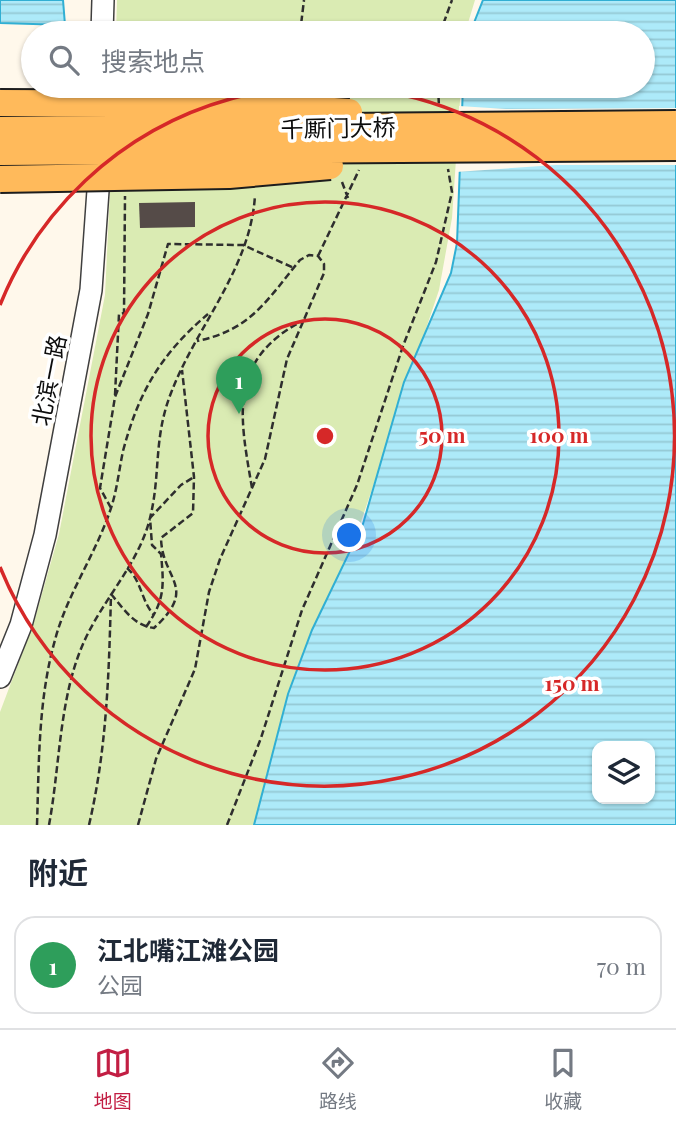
<!DOCTYPE html>
<html lang="zh">
<head>
<meta charset="utf-8">
<style>
  body { margin:0; font-family:"Playfair Display","Noto Sans SC",serif; background:#f2f2f3; color:#1f2937 }
  .controls { position:absolute; right:21px; bottom:21px; display:grid; overflow:hidden; border-radius:14px; box-shadow:0 2px 5px #0004 }
  .controls button { width:63px; height:63px; display:grid; place-items:center; padding:0; border:0; border-bottom:2px solid #e0e1e3; background:#fff; color:#1f2937; font:35px sans-serif }
  .you { position:absolute; left:350px; top:536px; width:24px; height:24px; margin:-18px; border:5px solid #fff; border-radius:50%; background:#1a73e8; box-shadow:0 0 0 10px #1a73e833 }
  .badge { display:grid; place-items:center; width:46px; height:46px; border-radius:50%; background:#c21e43; color:#fff; font-size:23px; font-weight:700 }
  .pin { position:absolute; translate:-50% -58px; filter:drop-shadow(0 2px 4px #0008) }
  .pin::after { content:''; position:absolute; top:37px; width:24px; height:21px; background:inherit; clip-path:polygon(0 0,100% 0,50% 100%) }
  .list { margin:0; padding:0; list-style:none }
  h2 { display:flex; justify-content:space-between; align-items:center; height:91px; margin:0; padding:0 28px; font-size:30px }
  h2 small { font-size:23px; font-weight:400; color:#747a83 }
  .list li { display:grid; grid-template-columns:46px 1fr auto; gap:21px; align-items:center; box-sizing:border-box; height:98px; margin:0 14px 14px; padding:0 14px; border:2px solid #e0e1e3; border-radius:21px }
  .list b { display:block; font-size:26px; white-space:nowrap }
  .list p { margin:0; font-size:23px; white-space:nowrap; color:#747a83 }
  .list em { font-size:23px; font-style:normal; color:#747a83 }
  .icon { flex:none; width:38px; height:38px; fill:none; stroke:currentColor; stroke-width:2; stroke-linecap:round; stroke-linejoin:round }
  .map { position:relative; flex:none; width:676px; height:825px; overflow:hidden }
  .search { position:absolute; background:#fff; box-shadow:0 2px 5px #0004; left:21px; right:21px; top:21px; height:77px; display:flex; align-items:center; gap:18px; box-sizing:border-box; padding:0 24px; border-radius:38px; color:#747a83; font-size:26px }
  .sheet { height:203px; background:#fff }
  nav { display:flex; justify-content:space-around; align-items:center; box-sizing:border-box; height:98px; border-top:2px solid #e0e1e3; background:#fff; font-size:19px; color:#747a83 }
  nav a { display:grid; justify-items:center; gap:4px }
  nav .on { color:#c21e43 }
  .map>svg:first-child { display:block }
</style>
</head>
<body>
<div class="map">
<svg width="676" height="825" viewBox="0 0 676 825">
  <defs>
    <pattern id="water-rules" width="6" height="5" patternUnits="userSpaceOnUse" patternTransform="scale(1.75)"><rect width="6" height="5" fill="#adeaf9"/><path d="M0 2.5h6" fill="none" stroke="#94c8d4"/></pattern>
  </defs>
  <rect width="100%" height="100%" fill="#fff8eb"/>
  <path fill="#daebb3" d="M117,0H475L465,33H116Z
    M115,86H461L452,218L439,290L259,825H0V712L34,622L59,534L105,295Z"/>
  <path fill="url(#water-rules)" stroke="#31afd3" stroke-width="2" fill-rule="evenodd" d="M0,0H63L65,25L0,23Z
    M483,0H676V825H254L288,694L312,630L363,524L404,382L451,273L457,243L463,86H643V33H470ZM597,746H650V799H597Z"/>
  <path fill="#fff8eb" d="M459,106L506,109L676,108V165H556L456,172Z"/>
  <path fill="#554b48" d="M195,202V227L140,228L139,203Z"/>
  <g fill="none" stroke-linecap="round" stroke-linejoin="round">
    <g stroke="#3f3f3f" stroke-width="24">
      <path id="tertiary" d="M102,33L103,0
        M101,119L102,86
        M0,677L21,625L45,535L91,290L100,162"/>
    </g>
    <path stroke="#2e2e2e" stroke-width="2.5" stroke-dasharray="7 3.5" stroke-linecap="butt" d="M300,33L304,0
      M440,33L452,0
      M438,86L439,107
      M342,182L348,198
      M318,256L359,170
      M115,395L119,314L124,313L125,196
      M252,488C240,417 227,361 302,321
      M111,508L100,488L115,397L148,314L168,244L243,245L294,268
      M127,568C142,581 141,601 154,615
      M111,594C123,608 134,626 154,628C199,587 162,580 161,538L193,513L194,477L182,370
      M146,627C165,600 164,586 161,554L152,545L150,518L181,485L194,477
      M37,825C39,764 38,700 55,640C67,594 96,554 111,508C117,490 119,470 123,451C139,391 161,354 208,314
      M49,825C60,766 59,699 83,644C102,600 139,564 150,518C161,474 153,439 171,393C196,327 251,268 255,195
      M89,825C107,748 109,672 111,594
      M138,825L156,759L195,669L209,592L220,559L265,459L287,359L324,273V264L318,256L309,255L300,260C267,300 251,330 197,341
      M227,825L261,738L302,610L357,485L403,346L436,262L452,192L448,169"/>
    <use href="#tertiary" stroke="#fff" stroke-width="21"/>
    <g stroke="#c21e43" stroke-width="7">
      <path id="rail" d="M0,138L676,133
        M0,149L676,144"/>
    </g>
    <use href="#rail" stroke="#fff" stroke-width="4.5" stroke-dasharray="13" stroke-linecap="butt"/>
    <g stroke="#1d1d1d" stroke-width="30" stroke-linecap="butt">
      <path id="primary-bridge" d="M0,103L227,104L349,112
        M0,130L676,124
        M0,152L676,147
        M0,179L229,175L330,166"/>
    </g>
    <use href="#primary-bridge" stroke="#ffba5b" stroke-width="26"/>
  </g>
  <g fill="none" stroke="#d62828" stroke-width="3.5">
    <circle cx="325" cy="436" r="117"/>
    <circle cx="325" cy="436" r="234"/>
    <path d="M0 305A350 350 0 1 1 0 567"/>
  </g>
  <g text-anchor="middle" dominant-baseline="central" stroke-width="7" stroke-linejoin="round" paint-order="stroke">
    <g font-size="23" fill="#0c0c0c" stroke="#fff">
      <text transform="translate(338 127) rotate(-1)">千厮门大桥</text>
      <text transform="translate(48 380) rotate(-79)">北滨一路</text>
    </g>
  </g>
  <circle cx="325" cy="436" r="10" fill="#d62828" stroke="#fff" stroke-width="3.5"/>
  <g font-size="21" text-anchor="middle" font-weight="bold" fill="#d62828" stroke="#fff" stroke-width="7" stroke-linejoin="round" paint-order="stroke">
    <text x="442" y="443">50 m</text>
    <text x="559" y="443">100 m</text>
    <text x="572" y="691">150 m</text>
  </g>
</svg>
<div class="controls">
<button><svg class="icon" aria-label="layers" viewBox="0 0 24 24"><path d="M12 4l9 5-9 5-9-5zM3 14l9 5 9-5"/></svg></button>
</div>
<div class="you"></div>
<div class="pin badge" style="left:239px;top:414px;background:#2e9e5b">1</div>
<div class="search"><svg class="icon" aria-label="search" viewBox="0 0 24 24"><circle cx="10" cy="10" r="6"/><path d="M15 15l6 6"/></svg>搜索地点</div>
</div>
<section class="sheet">
<h2>附近<small></small></h2>
<ul class="list">
<li><span class="badge" style="background:#2e9e5b">1</span><div><b>江北嘴江滩公园</b><p>公园</p></div><em>70 m</em></li>
</ul>
</section>
<nav>
<a class="on"><svg class="icon" aria-label="map" viewBox="0 0 24 24"><path d="M3 6l6-2 6 2 6-2v14l-6 2-6-2-6 2zM9 4v14M15 6v14"/></svg>地图</a>
<a><svg class="icon" aria-label="directions" viewBox="0 0 24 24"><path d="M12 3l9 9-9 9-9-9zM9 14v-3h6M13 9l2 2-2 2"/></svg>路线</a>
<a><svg class="icon" aria-label="saved" viewBox="0 0 24 24"><path d="M7 4h10v16l-5-4-5 4z"/></svg>收藏</a>
</nav>
</body>
</html>
